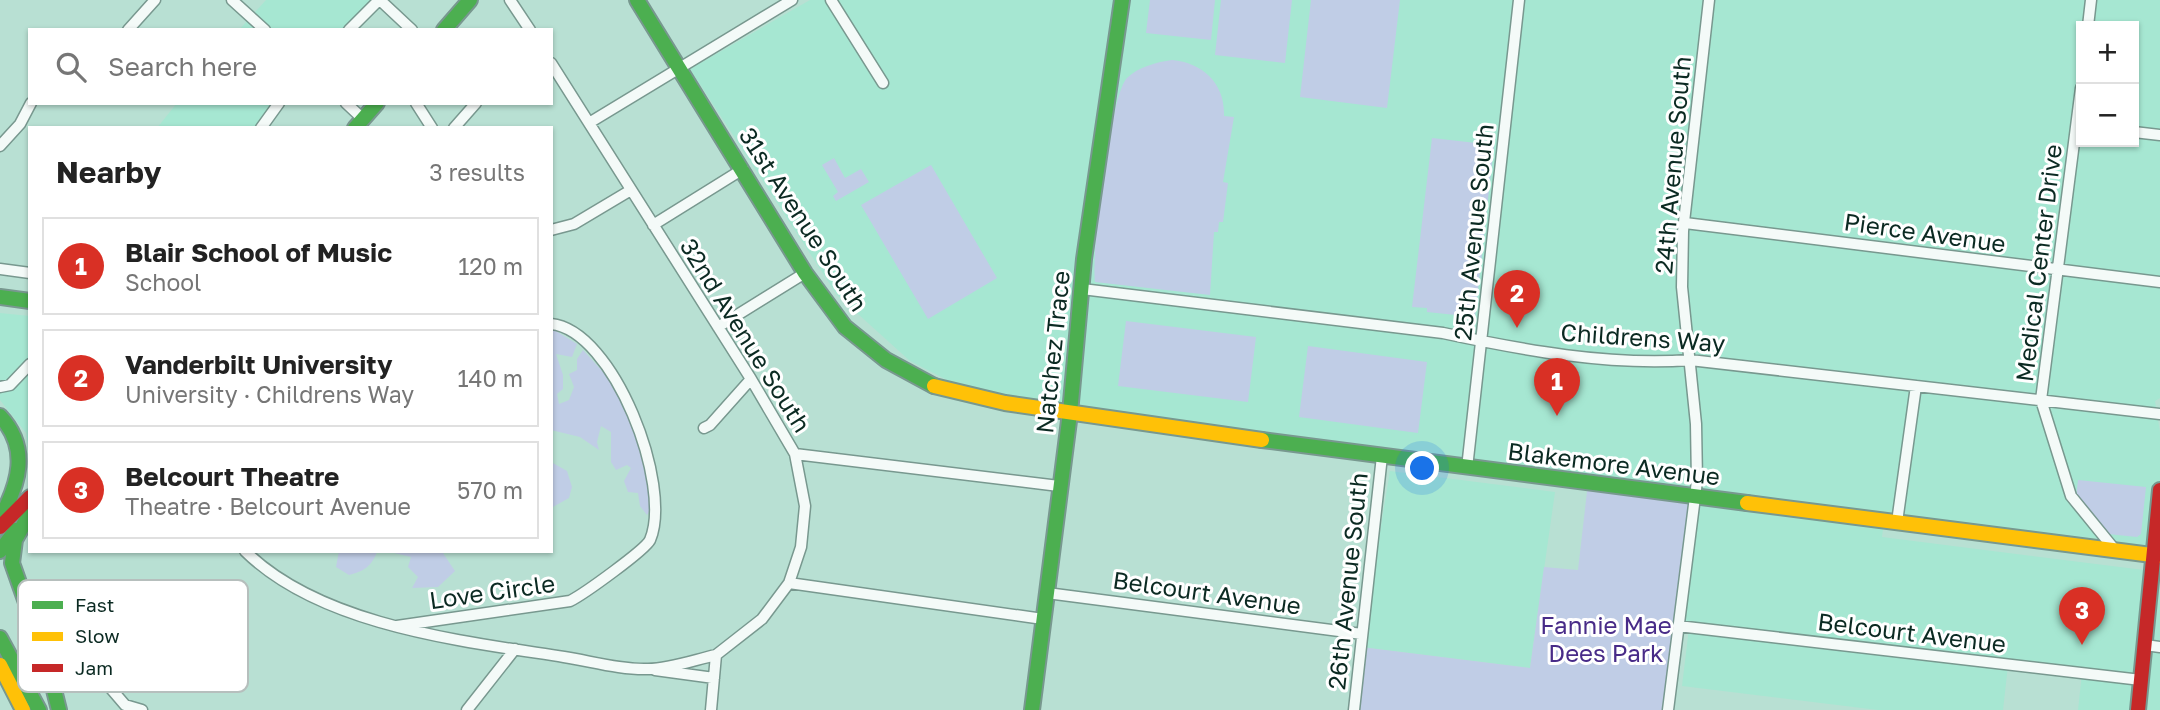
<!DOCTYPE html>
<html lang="en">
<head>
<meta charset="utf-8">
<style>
  body { margin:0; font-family:"Golos Text",sans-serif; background:#f2f2f2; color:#222 }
  .controls { position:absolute; right:21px; top:21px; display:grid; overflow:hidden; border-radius:0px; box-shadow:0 2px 5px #0004 }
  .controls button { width:63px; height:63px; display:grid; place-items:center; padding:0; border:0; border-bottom:2px solid #e0e0e0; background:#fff; color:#222; font:35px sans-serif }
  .you { position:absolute; left:1423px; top:469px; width:24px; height:24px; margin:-18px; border:5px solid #fff; border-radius:50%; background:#1a73e8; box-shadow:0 0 0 10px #1a73e833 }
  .badge { display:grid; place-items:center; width:46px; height:46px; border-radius:50%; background:#d93025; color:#fff; font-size:23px; font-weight:700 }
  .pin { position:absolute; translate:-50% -58px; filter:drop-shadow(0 2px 4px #0008) }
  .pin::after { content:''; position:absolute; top:37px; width:24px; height:21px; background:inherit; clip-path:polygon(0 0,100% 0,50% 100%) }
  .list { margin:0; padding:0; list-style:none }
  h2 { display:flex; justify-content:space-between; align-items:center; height:91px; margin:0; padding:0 28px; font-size:30px }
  h2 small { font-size:23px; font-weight:400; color:#767676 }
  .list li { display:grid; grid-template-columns:46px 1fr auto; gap:21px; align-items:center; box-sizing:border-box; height:98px; margin:0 14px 14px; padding:0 14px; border:2px solid #e0e0e0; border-radius:0px }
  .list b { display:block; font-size:26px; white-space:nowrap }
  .list p { margin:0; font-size:23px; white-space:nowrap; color:#767676 }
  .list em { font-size:23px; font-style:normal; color:#767676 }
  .icon { flex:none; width:38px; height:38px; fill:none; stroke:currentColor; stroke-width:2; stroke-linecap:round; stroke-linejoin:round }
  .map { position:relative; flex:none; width:2160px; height:710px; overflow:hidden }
  .search { position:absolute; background:#fff; box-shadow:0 2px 5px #0004; left:28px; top:28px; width:525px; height:77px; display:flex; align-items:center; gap:18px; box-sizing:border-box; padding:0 24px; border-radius:0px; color:#767676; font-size:26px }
  .panel { position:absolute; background:#fff; box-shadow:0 2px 5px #0004; left:28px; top:126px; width:525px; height:427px; border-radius:0px }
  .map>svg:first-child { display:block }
</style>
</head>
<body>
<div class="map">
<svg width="2160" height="710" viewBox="0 0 2160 710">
  <rect width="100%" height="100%" fill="#b8e0d3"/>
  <path fill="#a6e7d2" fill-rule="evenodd" d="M266,0H371L342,30H239Z
    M810,0H2160V398L2155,401L2160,432V493L2153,556L1884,521L1882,537L2160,572V710H2078L2082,673L2008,665L2003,710H1878L1682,686L1689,628L1678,626L1695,497L1070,413L951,382L910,361L837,295L690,69ZM2081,26H2134V142H2081Z
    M177,103H274L256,128H157Z
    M0,313L30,316V457L26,433L0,400Z
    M1390,471L1555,492L1530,668L1361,647Z"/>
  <path fill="#c0cde6" d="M1150,0H1215L1211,40L1146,33Z
    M1221,0H1292L1285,63L1215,55Z
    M1311,0H1400L1387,108L1300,97Z
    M1172,60C1203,63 1225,83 1224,116L1234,117L1223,182L1228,183L1223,222H1219L1218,232H1214L1210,295L1095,282C1091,255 1110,95 1127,78C1138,67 1157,62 1172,60Z
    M1432,138L1494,145L1475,317L1427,312V308L1412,307Z
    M834,158L845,178L861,169L869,182L836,201L833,196L838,192L822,165Z
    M931,165L997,278L928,319L861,205Z
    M1126,321L1256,337L1248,402L1118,386Z
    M551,328L577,344L572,357L556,354L563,375V389L557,394L559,404L569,400L574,387L569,374L577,370V359L583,350L614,384L635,421L652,507L647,515L640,506L638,493L628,492L624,481L631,468L627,465L616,470L611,462V432L601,426L597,442L599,450L580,437L551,430Z
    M1308,346L1427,362L1418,433L1299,417Z
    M551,462L567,471L572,487L569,498L551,508Z
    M2078,480L2146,487L2141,534L2137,537L2108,534L2076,497Z
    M1588,483L1695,496L1668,710H1354L1361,647L1530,668L1544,567L1578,570Z
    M339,551H382L377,552C371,567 364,571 349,575L336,567Z
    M386,551H445L443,553L455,571L438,587L412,588L418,577L408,567L411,557Z"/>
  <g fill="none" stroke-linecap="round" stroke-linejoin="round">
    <g stroke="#78988f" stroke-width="13">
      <path id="street" d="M232,0L265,30
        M380,0L412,30
        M510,0L530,30
        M831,0L883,83
        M2088,26L2091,0
        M128,30L155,0
        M349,30L379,0
        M551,63L751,379L795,454L805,506L801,547L789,583L762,619L716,655L711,710
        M2081,88L2041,400L2071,496L2115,550
        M346,103L363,119
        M416,103L432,128
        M589,123L792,0
        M261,128L279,103
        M454,128L476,103
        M2134,132L2160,135
        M0,146L20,124L31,103
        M1685,223L2160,282
        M653,225L743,169
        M551,230L574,224L631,190
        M0,269L30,273
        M1082,289L1443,333C1522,350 1609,366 1690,360L2160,414
        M718,327L805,273
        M0,387L10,385L30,364
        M704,428L710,425L751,379
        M795,454L1059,486
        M1467,468L1519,0
        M1897,522L1916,386
        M245,551C321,626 462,641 564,657C590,661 621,670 648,669C670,669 694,660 716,655
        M789,583L1043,619
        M1047,593L1362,634
        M397,626L570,601C584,594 645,550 650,540C673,486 614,330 551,324
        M1678,626L2141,680
        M65,635L125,705L142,710
        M2145,645L2160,647
        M655,670L714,678
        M467,710L515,649
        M1354,710L1382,456
        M1668,710L1697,481L1696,424L1682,287L1683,231L1709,0"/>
    </g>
    <g stroke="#78988f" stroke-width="18">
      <path id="fast" d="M637,0L805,273L845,327L886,360L934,386
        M444,30L470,0
        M355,128L377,103
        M0,297L30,301
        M0,416C30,448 19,484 0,519
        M1262,440L1747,503
        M30,513L15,540L12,563L47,662L59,710
        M0,551L16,530
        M0,638L39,710
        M1032,710L1070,413L1084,259L1122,0"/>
    </g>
    <g stroke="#78988f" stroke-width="18">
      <path id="slow" d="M934,386L1005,403L1262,440
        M1747,503L2160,556
        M0,665L23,710"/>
    </g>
    <g stroke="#78988f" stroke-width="18">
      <path id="jam" d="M0,527L30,497
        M2138,710L2160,490"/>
    </g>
    <use href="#street" stroke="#f4faf8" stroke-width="10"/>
    <use href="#fast" stroke="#4caf50" stroke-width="14"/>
    <use href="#slow" stroke="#ffc107" stroke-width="14"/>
    <use href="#jam" stroke="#c62828" stroke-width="14"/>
  </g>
  <g text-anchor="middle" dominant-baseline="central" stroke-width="6" stroke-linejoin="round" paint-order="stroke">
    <g font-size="24" fill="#0b2a22" stroke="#fff">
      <text transform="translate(1672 165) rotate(-85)">24th Avenue South</text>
      <text transform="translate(804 219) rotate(57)">31st Avenue South</text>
      <text transform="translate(1473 232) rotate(-84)">25th Avenue South</text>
      <text transform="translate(1925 232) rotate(8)">Pierce Avenue</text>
      <text transform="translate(2038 263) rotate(-83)">Medical Center Drive</text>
      <text transform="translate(746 335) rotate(58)">32nd Avenue South</text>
      <text transform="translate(1643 337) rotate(4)">Childrens Way</text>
      <text transform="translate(1052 352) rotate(-84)">Natchez Trace</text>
      <text transform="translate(1614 463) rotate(7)">Blakemore Avenue</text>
      <text transform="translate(1347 581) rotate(-84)">26th Avenue South</text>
      <text transform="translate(492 591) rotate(-8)">Love Circle</text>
      <text transform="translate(1207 592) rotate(8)">Belcourt Avenue</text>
      <text transform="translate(1912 632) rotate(7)">Belcourt Avenue</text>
    </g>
    <g font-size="24" fill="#482b88" stroke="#fff">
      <text x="1606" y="624">Fannie Mae<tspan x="1606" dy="28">Dees Park</tspan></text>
    </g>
  </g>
  <rect x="18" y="580" width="230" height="112" rx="10" fill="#fff" stroke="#b6bfbd" stroke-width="2"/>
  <rect x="32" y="601" width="31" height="8" fill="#4caf50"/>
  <rect x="32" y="632" width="31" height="9" fill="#ffc107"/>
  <rect x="32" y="664" width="31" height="8" fill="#c62828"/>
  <g font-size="19" fill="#0b2a22">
    <text x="75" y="612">Fast</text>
    <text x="75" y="643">Slow</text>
    <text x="75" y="675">Jam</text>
  </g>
</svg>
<div class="controls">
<button>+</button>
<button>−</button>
</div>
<div class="you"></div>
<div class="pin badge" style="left:1557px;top:416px">1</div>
<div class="pin badge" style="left:1517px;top:328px">2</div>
<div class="pin badge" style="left:2082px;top:645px">3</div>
<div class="search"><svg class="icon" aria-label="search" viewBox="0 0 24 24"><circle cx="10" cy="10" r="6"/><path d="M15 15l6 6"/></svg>Search here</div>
<section class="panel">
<h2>Nearby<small>3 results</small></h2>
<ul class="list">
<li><span class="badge">1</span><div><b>Blair School of Music</b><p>School</p></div><em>120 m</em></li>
<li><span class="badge">2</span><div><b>Vanderbilt University</b><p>University · Childrens Way</p></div><em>140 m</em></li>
<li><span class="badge">3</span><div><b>Belcourt Theatre</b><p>Theatre · Belcourt Avenue</p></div><em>570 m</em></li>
</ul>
</section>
</div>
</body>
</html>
